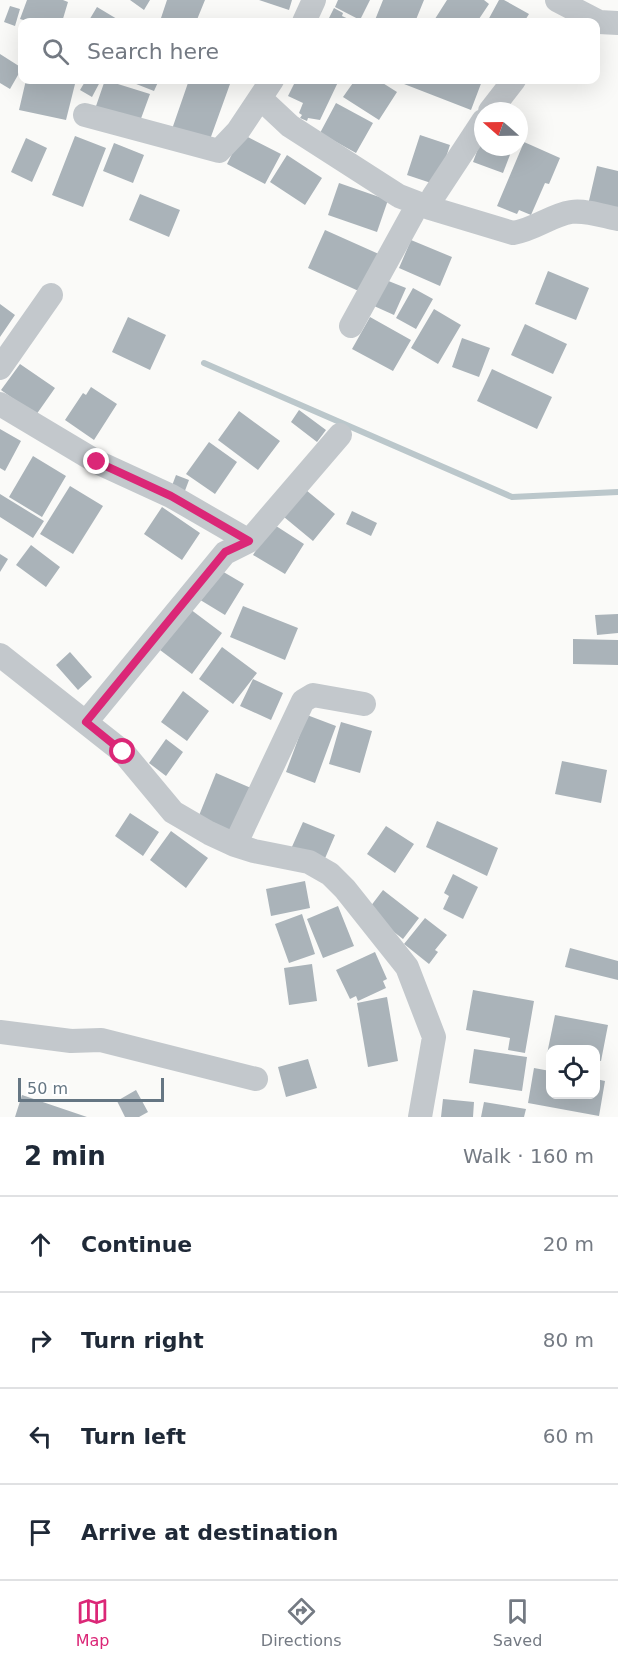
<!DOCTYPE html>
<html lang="en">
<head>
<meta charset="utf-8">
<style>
  body { margin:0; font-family:"DejaVu Sans",sans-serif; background:#f2f2f3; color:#1f2937 }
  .controls { position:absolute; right:18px; bottom:18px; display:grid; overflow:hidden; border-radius:12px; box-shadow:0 6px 24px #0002 }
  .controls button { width:54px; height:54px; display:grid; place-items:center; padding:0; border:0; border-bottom:2px solid #e0e1e3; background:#fff; color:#1f2937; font:30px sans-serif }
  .compass { position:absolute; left:474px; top:102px; width:54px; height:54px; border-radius:50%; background:#fff; box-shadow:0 6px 24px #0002; rotate:290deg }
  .scale { position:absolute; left:18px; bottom:15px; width:146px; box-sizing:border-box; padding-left:6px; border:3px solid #657683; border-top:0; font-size:16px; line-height:21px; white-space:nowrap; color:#657683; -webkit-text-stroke:4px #fff; paint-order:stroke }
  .stop { position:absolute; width:18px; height:18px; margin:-14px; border:4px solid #db2777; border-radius:50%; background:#fff }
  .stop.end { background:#db2777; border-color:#fff; box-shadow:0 2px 6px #0008 }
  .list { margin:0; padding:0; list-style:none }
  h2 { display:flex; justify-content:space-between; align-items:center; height:78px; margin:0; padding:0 24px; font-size:26px }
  h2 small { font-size:20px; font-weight:400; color:#747a83 }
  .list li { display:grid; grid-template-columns:39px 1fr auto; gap:18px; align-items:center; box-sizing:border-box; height:96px; padding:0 24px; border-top:2px solid #e0e1e3 }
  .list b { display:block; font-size:22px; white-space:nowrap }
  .list em { font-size:20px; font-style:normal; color:#747a83 }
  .icon { flex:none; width:33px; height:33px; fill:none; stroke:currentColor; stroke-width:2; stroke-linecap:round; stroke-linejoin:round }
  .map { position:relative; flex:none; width:618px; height:1117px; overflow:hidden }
  .search { position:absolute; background:#fff; box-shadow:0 6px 24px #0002; left:18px; right:18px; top:18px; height:66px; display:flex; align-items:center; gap:15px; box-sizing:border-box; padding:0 21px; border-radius:12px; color:#747a83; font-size:22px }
  .sheet { height:462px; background:#fff }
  nav { display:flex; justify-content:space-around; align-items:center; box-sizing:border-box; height:84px; border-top:2px solid #e0e1e3; background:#fff; font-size:16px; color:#747a83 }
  nav a { display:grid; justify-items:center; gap:3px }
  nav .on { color:#db2777 }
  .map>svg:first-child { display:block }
</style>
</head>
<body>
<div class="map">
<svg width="618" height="1117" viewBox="0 0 618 1117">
  <rect width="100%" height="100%" fill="#fafaf8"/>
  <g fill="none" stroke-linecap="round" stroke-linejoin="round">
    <path stroke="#bbc7cb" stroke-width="6" d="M204,363L512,497L618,492"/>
  </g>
  <path fill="#aab3b9" d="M27,0H63L68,2L62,22H30L20,19Z
    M130,0H150L144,10Z
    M167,0H205L196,22H165L160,21Z
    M259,0H292L289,10Z
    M338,0H370L360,20L335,7Z
    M383,0H424L415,22H381L375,20Z
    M447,0H484L489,4L477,22H433Z
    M499,0H504L529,14L524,22H487Z
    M10,6L20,9L15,26L4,22Z
    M97,7L122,22H88Z
    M334,8L343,13L342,16L355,22H327Z
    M0,54L22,68L10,89L0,83Z
    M26,80H76L66,120L19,110Z
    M86,80H101L92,97L80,90Z
    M105,80L150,94L139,124L95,109Z
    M126,80H159L154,91Z
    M189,80H217L230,84L208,145L171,132Z
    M296,80H339L320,120L308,118L307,121L300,118L302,115L299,113L303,103L288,96Z
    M355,80H378L397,92L379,120L343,97Z
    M406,80H478L482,81L471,110L404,84Z
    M336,103L373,123L356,153L320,133Z
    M242,134L281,154L265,184L227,164Z
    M420,135L450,145L437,185L407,175Z
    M483,135V147H513L503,173L473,162Z
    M75,136L106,148L83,207L52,195Z
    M26,138L47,148L32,182L11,172Z
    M524,142L560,158L549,184L545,183L531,215L519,210L517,214L497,206Z
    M114,143L144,155L133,183L103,171Z
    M287,155L322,178L305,205L270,182Z
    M597,166L618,171V212L588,205Z
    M339,183L388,200L377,232L328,215Z
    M140,194L180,210L169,237L129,220Z
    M325,230L381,255L363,293L308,268Z
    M411,240L452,257L440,286L399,268Z
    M548,271L589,288L576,320L535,304Z
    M386,280L406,288L394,315L374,306Z
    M413,288L433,299L416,329L396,318Z
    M0,304L15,315L0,337Z
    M434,309L461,325L438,364L411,348Z
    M128,317L166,335L150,370L112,352Z
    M370,317L411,340L393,371L352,349Z
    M525,324L567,344L553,374L511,355Z
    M462,338L490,348L479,377L452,367Z
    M20,364L55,388L36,415L1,390Z
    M492,369L552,397L537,429L477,401Z
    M91,387L117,404L94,440L65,420L83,393L86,395Z
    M299,410L326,430L317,442L291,422Z
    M239,411L280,441L258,470L218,440Z
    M0,429L21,441L5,471L0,468Z
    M209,442L237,462L215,494L186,474Z
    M33,456L66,476L42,517L9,497Z
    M176,475L189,480L183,496L170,491Z
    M70,486L103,506L73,554L40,534Z
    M306,490L335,514L313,541L284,517Z
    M0,494L44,521L33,538L0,517Z
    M162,507L200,533L182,560L144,534Z
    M352,511L377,523L371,536L346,524Z
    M273,524L304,544L285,574L253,555Z
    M31,545L60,567L46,587L16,565Z
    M0,554L8,559L0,572Z
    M215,567L244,584L225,615L197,598Z
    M243,606L298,628L285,660L230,637Z
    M190,609L222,633L192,674L160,650Z
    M618,614V633L597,635L595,615Z
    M573,639L618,640V665L573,664Z
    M222,647L257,673L233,704L199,679Z
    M70,652L92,677L78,690L56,665Z
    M253,679L283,693L271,720L240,706Z
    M183,691L209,711L187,741L161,722Z
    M307,715L336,726L315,783L286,772Z
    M341,722L372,731L360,773L329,764Z
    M166,739L183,752L166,776L149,763Z
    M562,761L607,770L601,803L555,794Z
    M216,773L251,788L233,832L198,818Z
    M130,813L159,832L143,856L115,836Z
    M437,821L498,848L487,876L426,847Z
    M303,822L335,835L323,863L291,849Z
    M386,826L414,844L395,873L367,854Z
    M171,831L208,858L186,888L150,860Z
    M453,874L478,887L463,919L443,909L449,896L444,893Z
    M305,881L310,908L271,916L266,889Z
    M383,890L419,918L403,939L367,911Z
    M338,906L354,946L323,958L307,919Z
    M302,914L315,954L289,963L275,924Z
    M425,918L447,935L435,950L438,952L429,964L404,944Z
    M570,948L618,961V980L565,967Z
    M375,952L387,979L383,981L386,988L358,1001L356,996L350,999L336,970Z
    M312,964L317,1001L289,1005L284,968Z
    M473,990L534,1001L525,1053L508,1050L510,1038L466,1030Z
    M387,997L398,1061L368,1067L357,1003Z
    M555,1015L608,1025L601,1061L596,1060V1050H550V1054H547Z
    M474,1049L527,1057L522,1091L469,1083Z
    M308,1059L317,1088L286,1097L278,1067Z
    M534,1068L550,1071V1094H596V1079L605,1081L599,1116L528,1103Z
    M136,1090L148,1112L139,1117H125L117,1101Z
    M22,1095L87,1117H15Z
    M443,1099L474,1102L473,1117H441Z
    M484,1102L526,1109L524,1117H481Z"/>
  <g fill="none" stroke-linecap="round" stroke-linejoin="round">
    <path stroke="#c3c8cc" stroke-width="24" d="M557,0L599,22L618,23
      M304,22L314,0
      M260,98L290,126L399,196L430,208L513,233C534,230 551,215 571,212C586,210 603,216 618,219
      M490,111L514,80
      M85,115L219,151L238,131L272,80
      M430,208L433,197L483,121
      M351,326L418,204
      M0,368L51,295
      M0,404L97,462L171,496L249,541
      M0,655L123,752L173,812L209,833L235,845L254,851L309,862L330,874L345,889L407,967L434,1037L420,1117
      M86,722L225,553L249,541L340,435
      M235,845L303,701L313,695L364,704
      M0,1032L71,1041L101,1040L256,1079"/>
  </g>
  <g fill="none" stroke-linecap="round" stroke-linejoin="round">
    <path stroke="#db2777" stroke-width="8" d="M97,462L171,496L249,541L225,552L86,722L123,752"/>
  </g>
</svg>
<div class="controls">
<button><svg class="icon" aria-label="locate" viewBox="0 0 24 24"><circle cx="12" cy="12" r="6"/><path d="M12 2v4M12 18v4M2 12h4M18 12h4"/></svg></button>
</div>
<svg class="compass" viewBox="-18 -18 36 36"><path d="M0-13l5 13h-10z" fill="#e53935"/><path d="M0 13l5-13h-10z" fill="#747a83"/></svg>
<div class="scale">50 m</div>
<div class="stop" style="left:123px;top:752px"></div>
<div class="stop end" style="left:97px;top:462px"></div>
<div class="search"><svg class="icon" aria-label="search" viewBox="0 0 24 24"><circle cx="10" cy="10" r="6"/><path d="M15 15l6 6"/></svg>Search here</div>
</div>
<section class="sheet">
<h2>2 min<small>Walk · 160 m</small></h2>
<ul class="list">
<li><svg class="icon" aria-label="ahead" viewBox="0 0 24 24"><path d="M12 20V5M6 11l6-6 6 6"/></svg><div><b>Continue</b></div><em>20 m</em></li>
<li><svg class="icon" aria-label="right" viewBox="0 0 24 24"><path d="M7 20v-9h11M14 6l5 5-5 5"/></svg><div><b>Turn right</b></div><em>80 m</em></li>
<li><svg class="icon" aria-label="left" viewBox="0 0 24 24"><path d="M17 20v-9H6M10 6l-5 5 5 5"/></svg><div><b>Turn left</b></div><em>60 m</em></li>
<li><svg class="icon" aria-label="arrive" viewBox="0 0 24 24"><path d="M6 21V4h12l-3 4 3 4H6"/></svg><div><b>Arrive at destination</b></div></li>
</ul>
</section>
<nav>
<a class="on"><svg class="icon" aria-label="map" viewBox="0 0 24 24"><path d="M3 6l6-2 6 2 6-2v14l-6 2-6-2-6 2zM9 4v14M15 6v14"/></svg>Map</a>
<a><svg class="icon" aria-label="directions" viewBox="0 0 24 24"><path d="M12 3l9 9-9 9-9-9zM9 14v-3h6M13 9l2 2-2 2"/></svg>Directions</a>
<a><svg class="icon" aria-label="saved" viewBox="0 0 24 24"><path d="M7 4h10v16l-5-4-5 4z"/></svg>Saved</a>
</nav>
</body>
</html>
